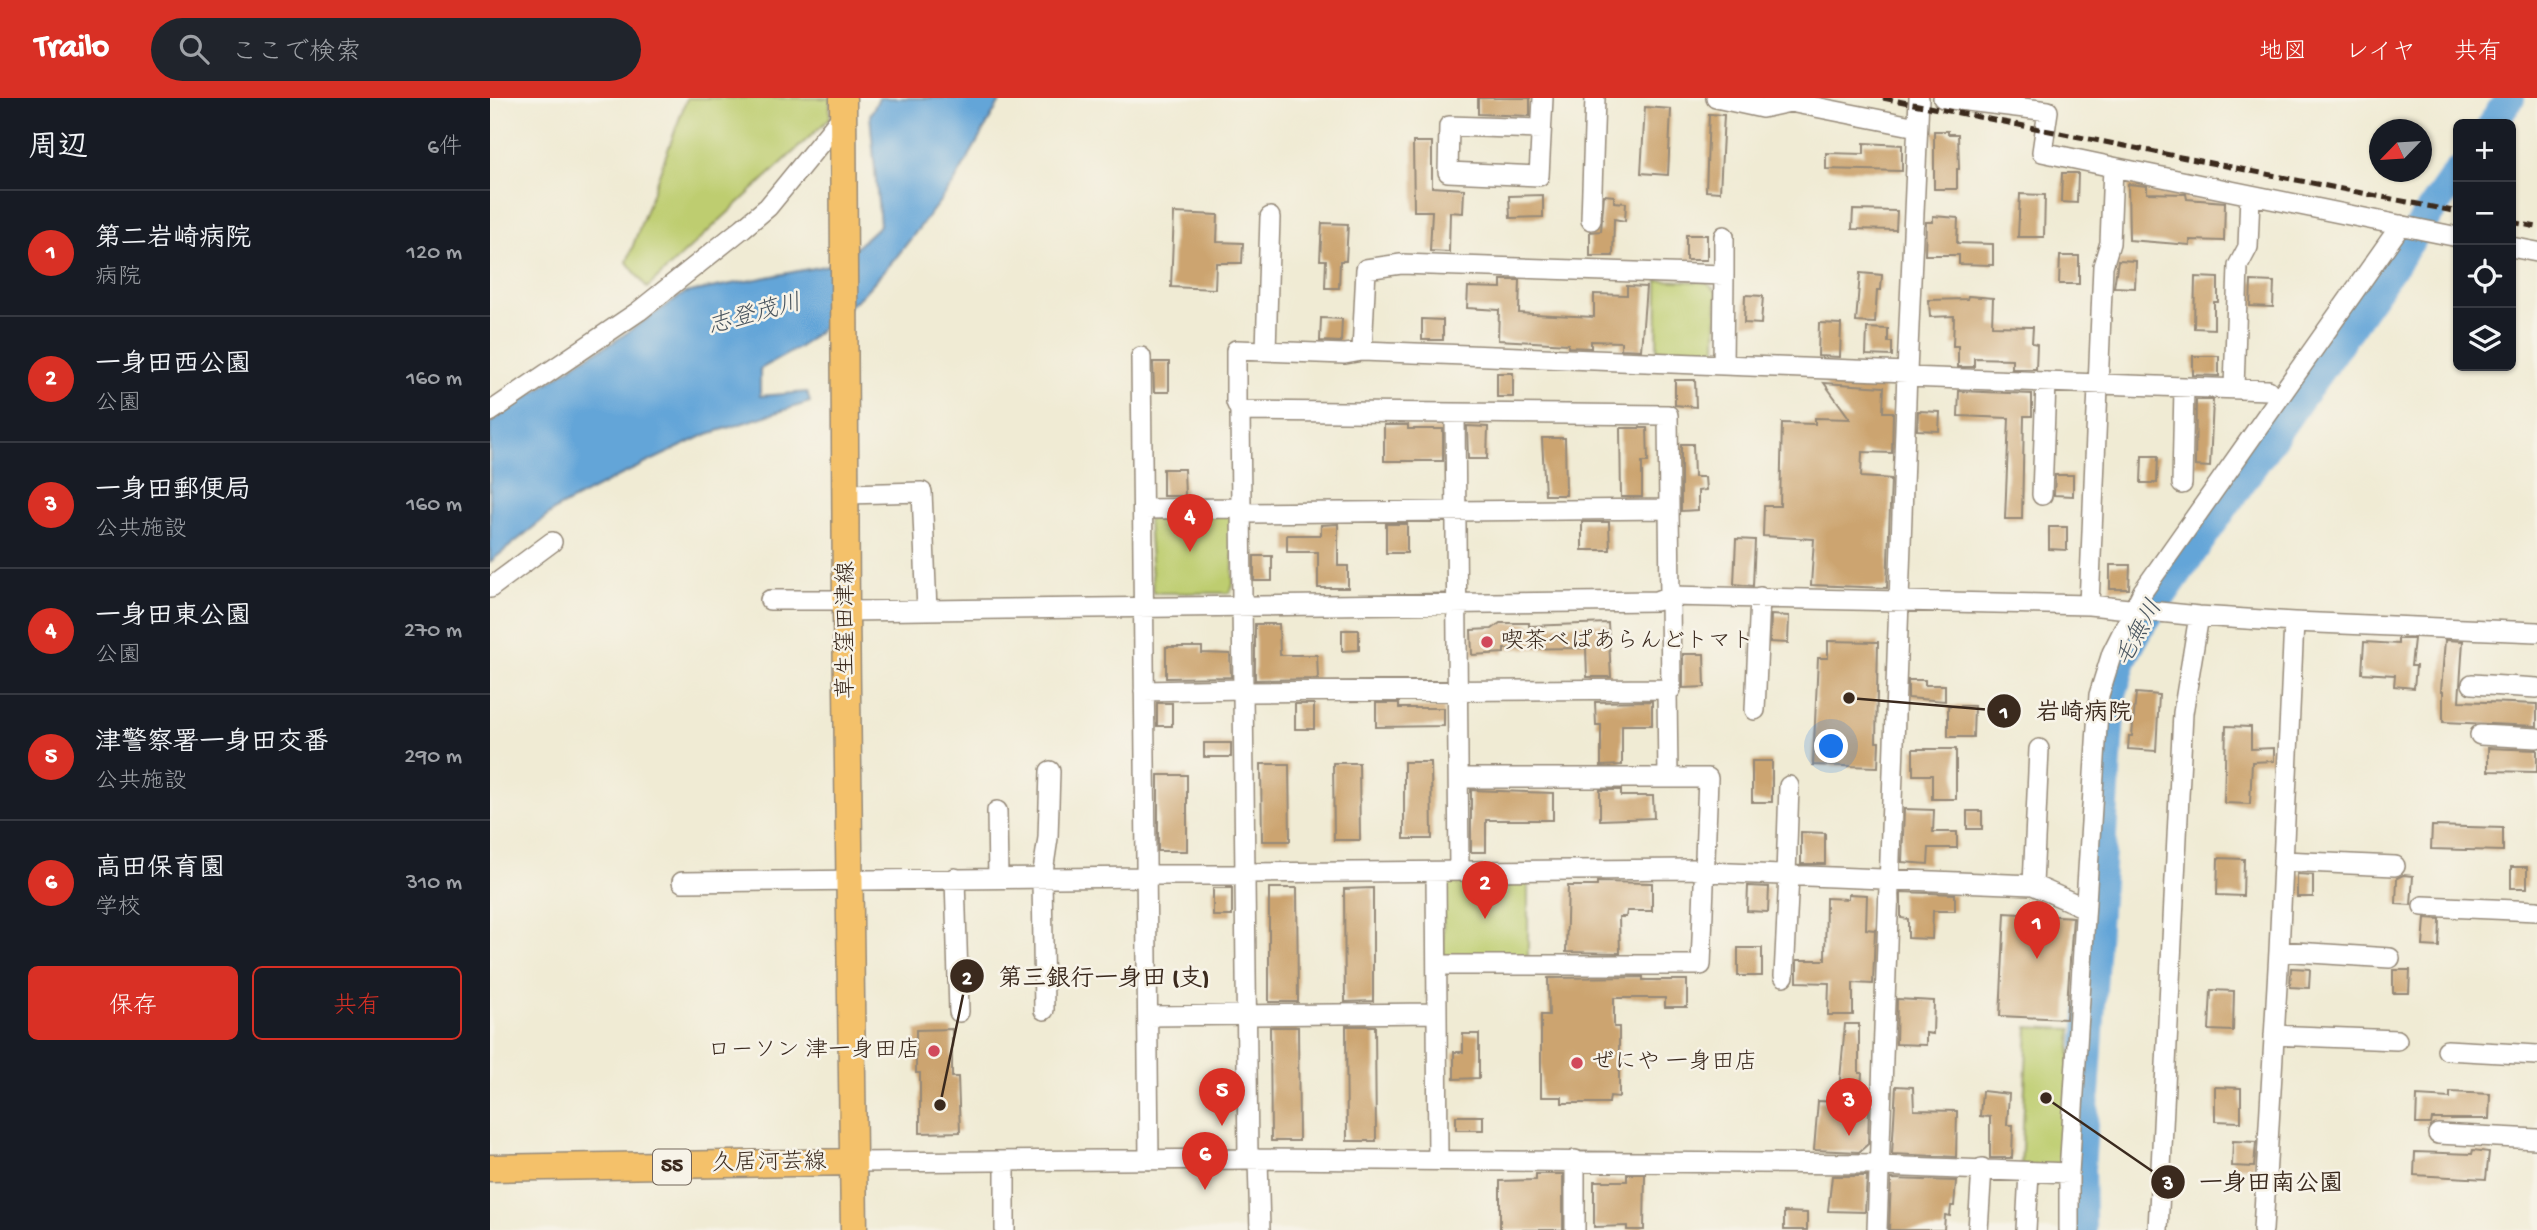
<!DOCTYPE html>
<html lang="ja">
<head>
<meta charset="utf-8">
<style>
  body { margin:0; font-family:"Gochi Hand","Klee One",sans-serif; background:#20242c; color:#f1f3f6 }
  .controls { position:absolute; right:21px; top:21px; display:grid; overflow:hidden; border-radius:10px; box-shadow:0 2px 5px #0004 }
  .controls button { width:63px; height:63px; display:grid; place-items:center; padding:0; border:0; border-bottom:2px solid #363941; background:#171b24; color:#f1f3f6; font:35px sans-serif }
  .compass { position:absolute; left:1879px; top:21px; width:63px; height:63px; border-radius:50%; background:#171b24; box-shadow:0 2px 5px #0004; rotate:245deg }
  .you { position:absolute; left:1342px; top:649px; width:24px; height:24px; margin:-18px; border:5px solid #fff; border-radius:50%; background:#1a73e8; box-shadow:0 0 0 10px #1a73e833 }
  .badge { display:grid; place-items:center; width:46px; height:46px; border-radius:50%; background:#d93025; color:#fff; font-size:23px; font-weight:700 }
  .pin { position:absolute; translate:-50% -58px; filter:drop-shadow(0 2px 4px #0008) }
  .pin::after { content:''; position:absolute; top:37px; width:24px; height:21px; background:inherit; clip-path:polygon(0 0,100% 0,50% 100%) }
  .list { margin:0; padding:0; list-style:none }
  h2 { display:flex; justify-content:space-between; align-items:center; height:91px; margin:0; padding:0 28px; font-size:30px }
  h2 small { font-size:23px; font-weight:400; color:#9ea1a6 }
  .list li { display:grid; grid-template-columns:46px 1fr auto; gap:21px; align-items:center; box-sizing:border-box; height:126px; padding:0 28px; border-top:2px solid #363941 }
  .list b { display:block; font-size:26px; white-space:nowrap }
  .list p { margin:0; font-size:23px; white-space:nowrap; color:#9ea1a6 }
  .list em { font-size:23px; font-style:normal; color:#9ea1a6 }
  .actions { display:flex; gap:14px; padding:21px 28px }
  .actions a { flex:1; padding:16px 0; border:2px solid #d93025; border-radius:10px; text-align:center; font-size:24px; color:#d93025 }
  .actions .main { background:#d93025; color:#fff }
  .icon { flex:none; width:38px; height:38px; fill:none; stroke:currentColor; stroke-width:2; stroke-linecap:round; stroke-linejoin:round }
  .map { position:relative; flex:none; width:2047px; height:1132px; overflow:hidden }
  header { display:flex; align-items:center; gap:42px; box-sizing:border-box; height:98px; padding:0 35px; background:#d93025; color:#fff }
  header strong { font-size:33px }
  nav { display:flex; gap:38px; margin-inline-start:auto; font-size:24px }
  .search { width:490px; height:63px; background:#20242c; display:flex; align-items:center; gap:18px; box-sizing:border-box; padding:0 24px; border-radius:38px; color:#9ea1a6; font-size:26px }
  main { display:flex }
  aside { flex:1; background:#171b24 }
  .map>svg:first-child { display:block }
</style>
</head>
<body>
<header>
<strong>Trailo</strong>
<div class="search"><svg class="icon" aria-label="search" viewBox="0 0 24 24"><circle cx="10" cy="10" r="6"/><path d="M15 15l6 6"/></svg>ここで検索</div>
<nav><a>地図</a><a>レイヤ</a><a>共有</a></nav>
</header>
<main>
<aside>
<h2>周辺<small>6件</small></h2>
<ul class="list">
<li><span class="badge">1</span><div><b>第二岩崎病院</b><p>病院</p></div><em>120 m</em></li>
<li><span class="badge">2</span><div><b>一身田西公園</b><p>公園</p></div><em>160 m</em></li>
<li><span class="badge">3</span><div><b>一身田郵便局</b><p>公共施設</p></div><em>160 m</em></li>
<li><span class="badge">4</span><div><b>一身田東公園</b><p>公園</p></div><em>270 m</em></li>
<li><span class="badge">5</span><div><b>津警察署一身田交番</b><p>公共施設</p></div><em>290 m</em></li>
<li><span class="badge">6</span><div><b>高田保育園</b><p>学校</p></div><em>310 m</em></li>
</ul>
<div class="actions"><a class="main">保存</a><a>共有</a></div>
</aside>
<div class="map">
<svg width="2047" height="1132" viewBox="0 0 2047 1132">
  <rect width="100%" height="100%" fill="#f7f3e8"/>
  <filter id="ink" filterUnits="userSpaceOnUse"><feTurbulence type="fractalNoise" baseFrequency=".0143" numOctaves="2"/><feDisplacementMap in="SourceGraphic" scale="14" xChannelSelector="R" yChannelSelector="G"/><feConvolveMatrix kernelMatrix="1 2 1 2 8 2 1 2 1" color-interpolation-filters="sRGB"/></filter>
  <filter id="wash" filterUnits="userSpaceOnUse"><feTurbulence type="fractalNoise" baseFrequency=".00686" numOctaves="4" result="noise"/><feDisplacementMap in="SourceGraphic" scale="28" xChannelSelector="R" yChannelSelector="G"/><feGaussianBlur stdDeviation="1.57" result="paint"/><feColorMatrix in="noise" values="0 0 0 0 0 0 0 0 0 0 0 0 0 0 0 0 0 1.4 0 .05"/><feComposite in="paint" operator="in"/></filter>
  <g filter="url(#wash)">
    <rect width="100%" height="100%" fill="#f0ebd4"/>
    <path fill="#becd6f" stroke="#7c7c46" stroke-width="2" d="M197,0H340V20L157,190L137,164Z
      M1168,182L1216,184L1227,194L1226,251L1214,259L1167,257Z
      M738,414L743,421V488L739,495H663L658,421Z
      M958,780H1034L1038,785V858H953V785Z
      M1538,929L1582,931L1573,1070L1531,1069Z"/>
    <path fill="#64a5d8" stroke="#50687b" stroke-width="2" d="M389,0H512L464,85L404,162L371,198L310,249L270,271V298L317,294L320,304L215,337L125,380L66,411L0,464V325L94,260L122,245L195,195L349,165L390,127L380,17Z"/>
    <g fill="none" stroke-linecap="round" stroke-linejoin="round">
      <path stroke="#64a5d8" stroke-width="30" d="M2002,26L2020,0
        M1591,1132L1590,1071L1621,599L1633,559L1649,530L1968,74"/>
    </g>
    <g id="blocks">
      <path fill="#cca46f" d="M988,0H1040V18L988,16Z
        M1155,9L1181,11L1178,77L1151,75Z
        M1219,16L1234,17L1230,94L1216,93Z
        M1444,33H1458V36H1468L1469,71H1467V91H1444Z
        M923,44H942V89L974,91L973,115L960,114L959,154L940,153L942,113H924Z
        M1374,45L1412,47V73L1336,71V55L1374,56Z
        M1572,75H1588L1587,105L1571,104Z
        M1638,86L1657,88V95L1696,96L1697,101L1735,104L1734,143L1700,142V147L1639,142Z
        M1530,96L1555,97L1554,139H1528Z
        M1053,97V119L1020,120L1019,98Z
        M1114,97L1124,98V104L1136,105L1135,123L1124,121L1123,158H1100V134L1111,133Z
        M1363,112L1407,113L1406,132L1362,131Z
        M684,115L728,117L727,144L753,145L752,165H726L725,191L681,189Z
        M1443,118L1468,120L1467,145L1503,146V167L1469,166V157H1435L1436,124H1443Z
        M832,125L858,126L856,163H850L849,190H835L836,162H830Z
        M1196,137H1217V162H1196Z
        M1570,158H1589V186H1569Z
        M1628,162L1646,163L1645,190L1624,189Z
        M1370,175L1392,177L1391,192H1387L1385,225L1366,224Z
        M1705,179L1728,180V204H1724V231L1704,230Z
        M1011,182H1030L1029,215L1043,216L1104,219V196L1137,197V188L1156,189L1151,252L1131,251V244L1101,243V250L1078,249V246L1008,242L1009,212L977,210L978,189L1011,190Z
        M1761,183L1784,184L1783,209L1760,208Z
        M1255,197L1273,198L1271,226L1254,225Z
        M1478,198L1503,200L1502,228L1543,229L1542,245L1547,246L1546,271H1522V261L1484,260V269H1468V248H1463L1464,218L1440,219L1439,202L1477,201Z
        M831,220L852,221L851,244L830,243Z
        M932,221L953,222V242H932Z
        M1329,225L1351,226L1350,259L1328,258Z
        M1377,230L1398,231V244H1402V258L1376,257Z
        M1703,258H1729V278L1703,277Z
        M663,264H679V294H664Z
        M1007,275H1023V299H1007Z
        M1185,282H1205L1206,309L1185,307Z
        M1334,285L1394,289L1393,314H1403L1402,355L1372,354L1371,379L1401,381L1397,490L1321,487L1324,441L1273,438L1274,408H1290L1292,325L1325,326V320L1360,321Z
        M1469,293L1542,296V318H1534L1532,421H1515L1519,320L1468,318Z
        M1706,302H1723L1720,369L1705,368Z
        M1428,313L1450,314L1449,333L1427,332Z
        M894,327H918V331H953V363H894Z
        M977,328L998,329L997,361H978Z
        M1130,330H1157L1158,364H1152V399H1131Z
        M1052,340H1075L1076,397H1055Z
        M1191,346H1203L1204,379H1215L1216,392L1208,393V412L1191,413Z
        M1652,358H1668L1667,385H1651Z
        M673,371H694L695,398H673Z
        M1565,377H1583V398L1564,397Z
        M1092,424H1119L1120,452H1092Z
        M848,426V468H858V490H828V454H797V437H831V427Z
        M896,426H917V455H896Z
        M1559,429H1577V452L1559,451Z
        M1246,441L1265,442L1263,488L1244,486Z
        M764,458H782V483H764Z
        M1620,467H1640L1639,491H1620Z
        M1281,517L1299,518L1298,545L1280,544Z
        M1010,525H1039V528L1118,525L1121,579H1097L1096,550L1014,551V555L982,557L981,532L1002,531Z
        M765,526H789L790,557H827L828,581L765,582Z
        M852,532H869V552L852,553Z
        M1908,541H1924L1921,568H1926L1924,590L1904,588L1905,577L1872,575L1874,544L1908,546Z
        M1955,542L1973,543L1969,603L2047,606V628L1953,624V593H1951Z
        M1338,543L1388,544L1386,644H1389L1388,669L1323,667L1328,560H1338Z
        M676,549H712V555L740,556L741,579L676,580Z
        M1193,556H1214L1215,589L1193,590Z
        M1418,582H1435V587H1455V603L1418,600Z
        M1646,595L1669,597L1666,653L1638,651L1639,638H1642Z
        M1162,603V627H1132V667L1111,668V627H1106L1105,604Z
        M667,605H682V628H667Z
        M886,605H909V610H954V628L886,629Z
        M805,606H824V631H805Z
        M1458,608H1484L1483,639H1458Z
        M1736,628L1761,629V651L1784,650V663L1762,664L1760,706L1734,705Z
        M714,645H741V659H714Z
        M1998,650L2047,652V674L1998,673Z
        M1423,651H1466V701H1442V677H1423Z
        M1262,663H1282V704H1262Z
        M914,664H941L942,741H914Z
        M843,665H869L870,742H844Z
        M771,666H799L800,743H772Z
        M668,677H697V753H668Z
        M981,692L1063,695V722H996V754H981Z
        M1110,692H1131V698H1163L1164,720L1110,722Z
        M1414,711L1444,712L1443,734H1467V750H1439L1438,766L1412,764Z
        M1477,713H1492V731H1477Z
        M1942,728L2013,730V753L1941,751Z
        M1311,734L1335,735V766H1311Z
        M1728,760L1754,761L1753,798L1727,797Z
        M2021,769H2037V790H2021Z
        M1807,776L1823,777V799H1807Z
        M1913,777L1923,778L1921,807L1906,806L1907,780Z
        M1107,784L1162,785V813H1137L1136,819H1129L1130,855L1076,854L1078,788H1107Z
        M1258,788L1279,789L1278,814L1257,813Z
        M723,790H742V818H723Z
        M779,790H807L808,904H779Z
        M883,790V903L855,904L854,791Z
        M1411,794L1465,796V813H1443L1442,841L1418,840V821L1411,820Z
        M1358,796L1377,797L1376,831L1385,832L1383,886L1363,885V917H1338L1339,885L1307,884V862H1335L1336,800L1358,801Z
        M1515,815L1583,819L1576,921L1510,918Z
        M1935,820L1950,821L1949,849L1933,848Z
        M1248,850H1272V878H1248Z
        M1801,870L1820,871L1819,890L1800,889Z
        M1903,872H1920L1919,895H1903Z
        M1153,879V882H1197V909H1175V900H1124V929H1129V999L1120,998L1119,1005H1072V999H1051V917H1059L1058,880Z
        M1721,892L1744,893L1743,933L1719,932Z
        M1407,901L1444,903L1443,936L1436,935V947L1406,946Z
        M1355,926H1369V975H1372L1370,1005L1379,1006L1378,1046L1369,1054L1324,1052L1328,1003L1348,1004Z
        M856,928H885L886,1043H857Z
        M780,929H808L809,1043H781Z
        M462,931V979H468L470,1034L430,1035V975H426V932Z
        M973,936H989V980L964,981V954H973Z
        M1406,988L1423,989L1424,1012L1467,1013L1466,1059L1402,1056Z
        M1725,989L1751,990V1024L1725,1023Z
        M1492,993L1519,996L1517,1027H1523L1522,1060H1500V1019L1490,1018Z
        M1960,994L2000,996L1999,1021H1942L1941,1026H1926L1927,998L1960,1000Z
        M966,1018H993V1032H966Z
        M1743,1043L1766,1044L1764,1069L1742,1068Z
        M1983,1052L1999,1054L1996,1081L1924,1077L1925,1054L1982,1056Z
        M1046,1076H1073V1132H1010V1083L1046,1082Z
        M1137,1076H1155L1154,1132H1137V1128L1104,1129V1083H1137Z
        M1342,1078H1377L1375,1114L1338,1113Z
        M1401,1081L1466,1083L1464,1108H1461L1460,1118L1455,1117L1454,1132H1399Z
        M1294,1114L1317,1115V1132H1294Z"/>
    </g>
  </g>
  <g filter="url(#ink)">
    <use href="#blocks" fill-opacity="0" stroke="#968a79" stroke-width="2"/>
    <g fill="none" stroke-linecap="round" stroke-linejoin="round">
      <g stroke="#968a79" stroke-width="22">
        <path id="minor" d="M1226,0L1272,10L1300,4L1427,29
          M1453,0L1558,13L1552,54L1623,69L1620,145L1613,168L1599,507
          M1051,31L959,28L958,74L1049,78L1053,0
          M1623,69L1968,139
          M1101,122L1105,0
          M1234,138V177
          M2021,149L2047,154
          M776,253L780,119
          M872,253L876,171L911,166L1234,177L1233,267
          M651,259L659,1062
          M1417,279L1778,292
          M1744,290L1748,168L1758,149L1760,97
          M750,313L1178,317L1181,591L753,594
          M0,314L149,213L253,130L278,109L354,16
          M965,316L969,773
          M1692,386L1694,289
          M357,396L432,394L437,512
          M1552,397L1556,284
          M653,411L751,410
          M751,415L1178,411
          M0,490L62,444
          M280,502H356
          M356,513L1166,503L1179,498L1599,507L1709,518L1804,524L2047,534
          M1982,586L2047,590
          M1177,591L1178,680
          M654,593L753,591
          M1265,612L1270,499
          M1990,637L2047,640
          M507,713L508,780
          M1793,763L1905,768
          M946,774L948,1062
          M753,775L1203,771L1215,774L1543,787L1595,810
          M656,777H753
          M1296,777L1299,688
          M465,780L469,914
          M192,784L657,779
          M1543,787L1549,651
          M1933,808L2047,813
          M1789,853L1900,860
          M947,867H1211L1218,680H969
          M1294,878L1299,777
          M554,912L552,780L558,740L560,673
          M658,918L946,915
          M1784,937L1907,942
          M1957,952L2047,957
          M1948,1036L2047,1041
          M758,1061L750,313L746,304V252L855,256L872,253L1417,274
          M768,1061L770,1132
          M363,1064L758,1061L1389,1066
          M1389,1068L1579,1075
          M515,1132V1063
          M1085,1132V1062
          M1387,1132L1417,274L1429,0
          M1488,1132L1492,1070
          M1536,1132L1539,1074
          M1579,1132V1075L1609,597L1622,555L1653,493L1911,127
          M1668,1132L1693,615L1709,518
          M1773,1132L1789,853L1804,524"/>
      </g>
      <g stroke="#968a79" stroke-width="29">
        <path id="major" d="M353,0L356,513L364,1132
          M0,1070L363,1064"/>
      </g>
      <use href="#minor" stroke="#fff" stroke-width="19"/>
      <use href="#major" stroke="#f4c16a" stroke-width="26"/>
      <path stroke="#3b2a1e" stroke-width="5" stroke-dasharray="10 5" stroke-linecap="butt" d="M1393,0L1968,114
        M2021,124L2047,129"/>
    </g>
  </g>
  <g fill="#d1495b" stroke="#f7f3e8" stroke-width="2.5">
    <circle cx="997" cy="544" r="7"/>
    <circle cx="444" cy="953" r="7"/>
    <circle cx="1087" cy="965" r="7"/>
  </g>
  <g text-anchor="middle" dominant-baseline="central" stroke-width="5" stroke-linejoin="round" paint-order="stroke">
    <rect fill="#f7f3e8" stroke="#73665b" stroke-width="2" x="163" y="1051.5" width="38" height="35" rx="5"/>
    <g font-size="21" font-weight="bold" fill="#3b2a1e">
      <text x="182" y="1069">55</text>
    </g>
    <g font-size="23" fill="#3b2a1e" stroke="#f7f3e8">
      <text transform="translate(357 532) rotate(-90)">草生窪田津線</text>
      <text transform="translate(279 1066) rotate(-1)">久居河芸線</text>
    </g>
    <g font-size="23" fill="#3b2a1e" stroke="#f7f3e8" text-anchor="start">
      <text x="1011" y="544">喫茶べぱあらんどトマト</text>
      <text x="430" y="953" text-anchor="end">ローソン 津一身田店</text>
      <text x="1101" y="965">ぜにや 一身田店</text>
    </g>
    <g font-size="24" font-style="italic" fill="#49555f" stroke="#f7f3e8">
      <text transform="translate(265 218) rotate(-15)">志登茂川</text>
      <text transform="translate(1650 536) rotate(-61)">毛無川</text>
    </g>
  </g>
  <path fill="none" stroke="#3b2a1e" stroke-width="2.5" d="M1359 600L1514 613M450 1007L477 878M1556 1000L1678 1084"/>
  <g fill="#3b2a1e" stroke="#f7f3e8" stroke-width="2.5">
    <circle cx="1359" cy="600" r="7"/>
    <circle cx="450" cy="1007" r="7"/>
    <circle cx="1556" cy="1000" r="7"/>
    <circle cx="1514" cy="613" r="18"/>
    <circle cx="477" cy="878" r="18"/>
    <circle cx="1678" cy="1084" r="18"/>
  </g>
  <g font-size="21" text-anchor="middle" font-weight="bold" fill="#fff">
    <text x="1514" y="620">1</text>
    <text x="477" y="886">2</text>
    <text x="1678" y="1091">3</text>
  </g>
  <g font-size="24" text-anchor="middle" font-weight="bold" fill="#3b2a1e" stroke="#f7f3e8" stroke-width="5" stroke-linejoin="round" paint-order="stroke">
    <text x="1594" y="621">岩崎病院</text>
    <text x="614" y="887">第三銀行一身田 (支)</text>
    <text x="1781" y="1092">一身田南公園</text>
  </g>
</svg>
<div class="controls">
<button>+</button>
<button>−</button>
<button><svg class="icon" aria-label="locate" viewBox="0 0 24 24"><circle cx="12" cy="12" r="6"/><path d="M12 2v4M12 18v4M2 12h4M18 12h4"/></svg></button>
<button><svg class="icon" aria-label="layers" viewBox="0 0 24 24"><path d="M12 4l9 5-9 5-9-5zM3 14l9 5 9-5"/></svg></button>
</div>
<svg class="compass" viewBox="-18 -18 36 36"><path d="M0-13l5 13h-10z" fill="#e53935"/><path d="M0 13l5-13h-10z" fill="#9ea1a6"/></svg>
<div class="you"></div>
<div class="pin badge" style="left:1547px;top:861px">1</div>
<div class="pin badge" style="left:995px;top:821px">2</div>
<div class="pin badge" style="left:1359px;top:1038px">3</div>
<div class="pin badge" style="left:700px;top:454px">4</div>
<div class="pin badge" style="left:732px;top:1028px">5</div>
<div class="pin badge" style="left:715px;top:1092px">6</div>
</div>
</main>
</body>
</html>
